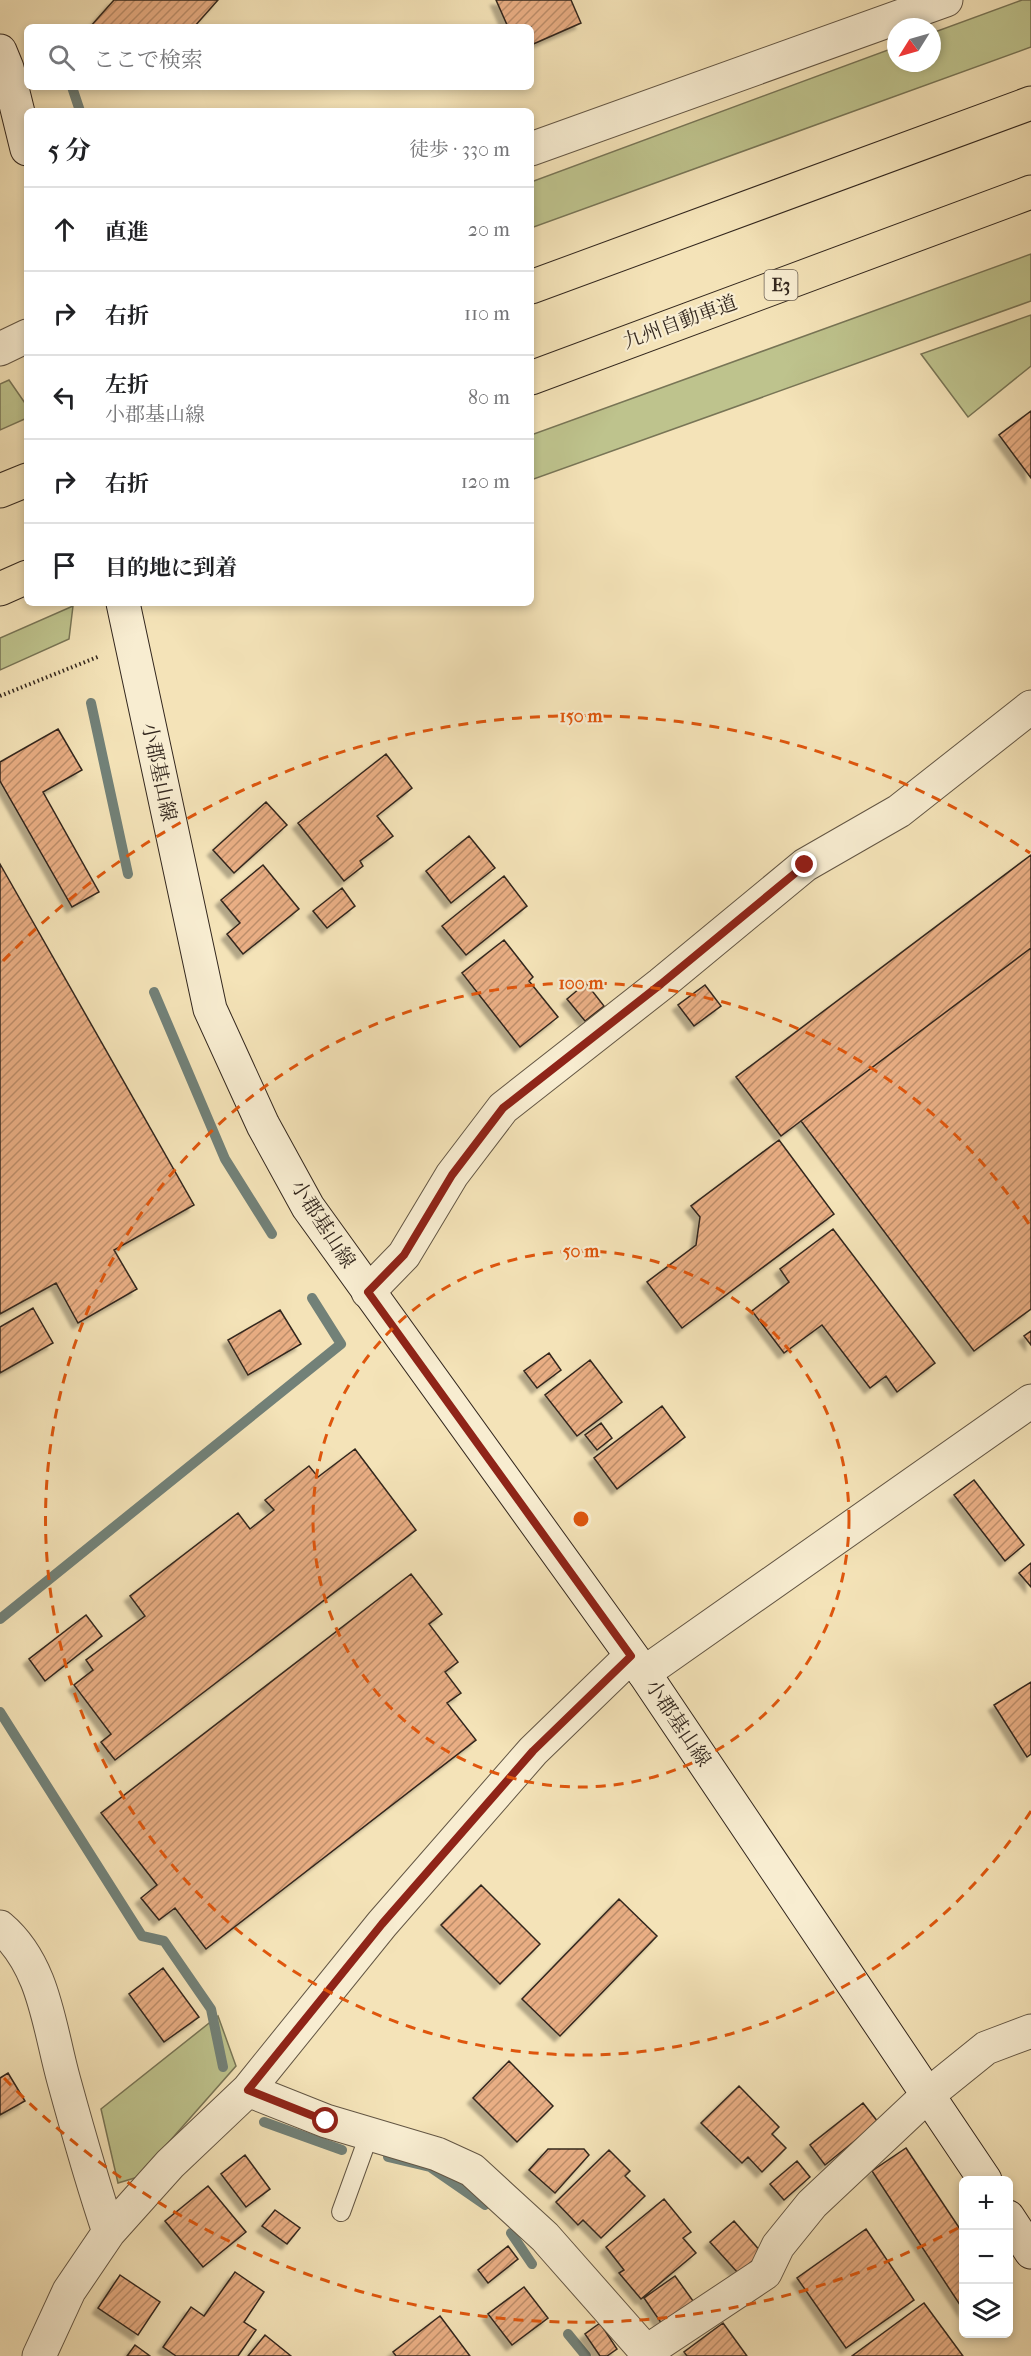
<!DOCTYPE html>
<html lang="ja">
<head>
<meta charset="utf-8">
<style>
  body { margin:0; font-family:"IM FELL French Canon","Noto Serif JP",serif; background:#f6f6f6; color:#202124 }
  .controls { position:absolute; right:18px; bottom:18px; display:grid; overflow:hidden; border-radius:9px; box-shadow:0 3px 9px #0003 }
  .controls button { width:54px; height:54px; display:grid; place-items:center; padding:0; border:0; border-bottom:2px solid #e0e0e0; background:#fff; color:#202124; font:30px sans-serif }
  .compass { position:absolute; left:887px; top:18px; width:54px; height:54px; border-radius:50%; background:#fff; box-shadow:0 3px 9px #0003; rotate:233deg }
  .stop { position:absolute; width:18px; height:18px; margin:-14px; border:4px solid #8f2418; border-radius:50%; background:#fff }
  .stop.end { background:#8f2418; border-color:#fff; box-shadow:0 2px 6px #0008 }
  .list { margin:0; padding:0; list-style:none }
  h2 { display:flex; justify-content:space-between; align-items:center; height:78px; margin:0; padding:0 24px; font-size:26px }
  h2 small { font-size:20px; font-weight:400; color:#757577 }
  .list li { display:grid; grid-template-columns:39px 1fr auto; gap:18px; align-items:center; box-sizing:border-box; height:84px; padding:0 24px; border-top:2px solid #e0e0e0 }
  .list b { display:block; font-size:22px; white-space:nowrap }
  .list p { margin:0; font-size:20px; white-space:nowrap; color:#757577 }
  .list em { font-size:20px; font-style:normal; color:#757577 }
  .icon { flex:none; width:33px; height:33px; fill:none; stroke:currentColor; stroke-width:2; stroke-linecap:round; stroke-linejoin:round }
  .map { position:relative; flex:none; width:1031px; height:2356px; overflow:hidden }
  .search { position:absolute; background:#fff; box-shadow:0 3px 9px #0003; left:24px; top:24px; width:510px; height:66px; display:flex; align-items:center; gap:15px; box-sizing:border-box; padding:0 21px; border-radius:9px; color:#757577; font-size:22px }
  .panel { position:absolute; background:#fff; box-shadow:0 3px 9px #0003; left:24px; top:108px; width:510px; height:498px; border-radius:9px }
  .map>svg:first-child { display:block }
</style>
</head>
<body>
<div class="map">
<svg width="1031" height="2356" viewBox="0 0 1031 2356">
  <defs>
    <pattern id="building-hatch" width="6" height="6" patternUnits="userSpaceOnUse" patternTransform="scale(1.5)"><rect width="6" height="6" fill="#e9ae84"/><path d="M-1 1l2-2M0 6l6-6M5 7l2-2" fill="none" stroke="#bd8e6b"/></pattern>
    <filter id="shadow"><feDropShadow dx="-5.5" dy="5.5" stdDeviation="1.5" flood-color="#0004"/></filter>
  </defs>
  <rect width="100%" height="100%" fill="#f4e3b8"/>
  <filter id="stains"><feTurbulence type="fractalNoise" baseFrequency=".00333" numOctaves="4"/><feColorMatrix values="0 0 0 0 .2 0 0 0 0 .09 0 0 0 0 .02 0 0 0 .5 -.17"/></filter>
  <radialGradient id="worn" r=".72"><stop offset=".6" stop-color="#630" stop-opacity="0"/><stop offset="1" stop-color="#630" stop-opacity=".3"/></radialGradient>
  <path fill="#bec38d" stroke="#787556" stroke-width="1.5" d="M1022,0H1031V47L531,228V182L896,47V63H932V33Z
    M1031,254V301L531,480V435Z
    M1031,315V366L968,417L921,354Z
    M9,380L27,406V418L0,430V384Z
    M73,606L69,639L0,670V638Z
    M218,2016L236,2066L138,2177L118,2183L101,2109Z"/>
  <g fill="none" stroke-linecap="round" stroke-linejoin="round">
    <path stroke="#728178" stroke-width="10" d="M72,87L80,111
      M91,703L128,874
      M154,992L225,1159L272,1234
      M0,1619L341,1344L312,1298
      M0,1712L142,1936L164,1941L211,2009L223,2067
      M264,2122L342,2150
      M388,2157L430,2167L485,2205
      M511,2233L532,2264
      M568,2334L586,2356"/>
  </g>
  <path fill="url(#building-hatch)" stroke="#33271e" stroke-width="1.5" filter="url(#shadow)" d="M114,0H218L194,27H90Z
    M496,0H571L581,23L531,45V27H508Z
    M1031,411V478L999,435Z
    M58,729L82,770L43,792L99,892L72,907L0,781V762Z
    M386,754L412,788L377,816L393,836L360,861L363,866L344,881L298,823Z
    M266,802L287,825L234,873L213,850Z
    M469,836L495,868L451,903L426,871Z
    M1031,855V948L781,1136L736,1077Z
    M0,864L194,1205L114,1250L137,1289L78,1323L56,1283L0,1314Z
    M263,865L299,909L243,954L227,934L240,923L221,900Z
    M504,876L527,906L466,955L442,926Z
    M342,888L355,906L327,928L313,911Z
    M504,940L533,977L529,981L558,1017L520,1047L462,973Z
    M1031,948V1309L974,1351L801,1121Z
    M586,983L604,1006L585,1021L567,999Z
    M705,985L721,1006L694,1026L678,1005Z
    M779,1140L834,1214L682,1328L647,1282L696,1245L700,1217L691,1206Z
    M833,1229L935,1363L897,1392L886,1376L870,1388L822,1325L784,1353L752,1311L789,1282L780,1269Z
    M33,1308L53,1343L0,1373V1327Z
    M280,1310L301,1344L248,1375L228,1340Z
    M1031,1331V1345L1024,1336Z
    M549,1353L561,1370L537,1388L524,1371Z
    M590,1360L622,1402L577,1436L545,1395Z
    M662,1406L685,1437L617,1489L594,1458Z
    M601,1423L612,1438L597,1450L585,1435Z
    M355,1449L416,1530L115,1760L101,1742L111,1734L74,1685L93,1670L86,1660L145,1616L130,1596L238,1513L250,1529L274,1510L265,1500L309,1466L318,1477Z
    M974,1480L1024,1545L1005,1561L954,1495Z
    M1031,1563V1587L1019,1573Z
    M411,1574L442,1614L429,1624L458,1662L445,1672L461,1693L447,1703L476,1740L206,1949L175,1908L159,1920L141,1898L157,1885L101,1813Z
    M86,1615L102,1636L45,1681L29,1659Z
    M1031,1682V1754L1027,1757L994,1705Z
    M481,1885L540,1944L500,1984L441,1925Z
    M619,1899L657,1936L560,2036L522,1999Z
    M163,1968L199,2017L164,2042L129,1994Z
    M509,2061L553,2106L517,2142L473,2098Z
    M8,2073L25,2101L0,2115V2078Z
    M739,2086L779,2127L772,2134L786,2148L762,2172L748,2157L742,2163L701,2123Z
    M863,2103L878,2122L825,2165L810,2145Z
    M906,2148L964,2235V2311L872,2171Z
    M548,2149H584L589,2155L555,2193L529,2170Z
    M609,2150L630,2171L625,2176L645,2196L601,2238L583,2220L578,2225L556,2202Z
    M245,2155L270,2189L246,2207L221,2174Z
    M797,2161L810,2177L784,2200L770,2184Z
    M208,2186L246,2232L203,2267L165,2221Z
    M664,2199L691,2232L683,2238L696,2253L641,2299L619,2273L624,2270L606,2247Z
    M275,2210L300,2228L287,2244L262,2226Z
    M734,2221L762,2253L738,2273L710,2242Z
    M866,2229L914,2300L846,2348L797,2278Z
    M508,2246L518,2259L488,2283L478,2270Z
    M235,2272L264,2292L244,2322L256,2330L238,2356H176L163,2347L191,2307L204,2316Z
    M120,2275L160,2302L138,2335L98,2308Z
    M675,2276L696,2305L664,2327L644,2298Z
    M524,2287L548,2318L512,2345L488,2314Z
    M924,2303L963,2356H852Z
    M440,2316L470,2356H396L393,2352Z
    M600,2323L617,2349L607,2356H600L585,2334Z
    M723,2323L747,2356H687L684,2352Z
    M265,2335L291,2356H248Z
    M135,2345L150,2356H127Z"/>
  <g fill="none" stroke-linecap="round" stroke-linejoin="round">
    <g stroke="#635644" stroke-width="20">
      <path id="service" d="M341,2212L369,2135"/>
    </g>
    <g stroke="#635644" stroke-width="35">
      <path id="minor" d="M0,349L27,336
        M368,1292L404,1255L452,1175L503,1108L661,984L805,865L899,811L1031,707
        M644,1673L1031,1401
        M0,1927C45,1965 49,2028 64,2081C78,2132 92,2182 109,2232
        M248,2090L326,2121L437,2154L472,2170L545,2237L650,2356
        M646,2352L765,2273L778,2246L812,2204L929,2094L986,2048L1031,2031
        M39,2356L69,2291L109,2232L170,2164L248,2090L382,1924L533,1751L631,1656"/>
    </g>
    <g stroke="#635644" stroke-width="35">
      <path id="tertiary" d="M531,149L946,0"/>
    </g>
    <g stroke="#33271e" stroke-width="35">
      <path id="secondary" d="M0,51L7,68L27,149
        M123,603L210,1009L263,1125L308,1207L644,1673L985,2180
        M1008,2217L1031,2252"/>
    </g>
    <g stroke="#33271e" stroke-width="35">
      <path id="motorway" d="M531,287L1031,103
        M531,378L1031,192
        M0,491L27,480
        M0,589L27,577"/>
    </g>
    <path stroke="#33271e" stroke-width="4" stroke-dasharray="1.5 3" stroke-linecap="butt" d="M0,696L100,656"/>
    <use href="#service" stroke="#f8edd1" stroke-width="18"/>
    <use href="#minor" stroke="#f8edd1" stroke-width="33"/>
    <use href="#tertiary" stroke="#f8edd1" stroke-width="33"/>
    <use href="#secondary" stroke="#f8edd1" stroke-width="33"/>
    <use href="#motorway" stroke="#f4e3b8" stroke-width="33"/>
  </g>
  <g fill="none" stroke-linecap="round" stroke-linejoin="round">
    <path stroke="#8f2418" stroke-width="8" d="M326,2121L248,2090L382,1924L533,1751L631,1656L368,1292L404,1255L452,1175L503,1108L661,984L805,865"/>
  </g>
  <g fill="none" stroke="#df560d" stroke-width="3" stroke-dasharray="10 8">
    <circle cx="581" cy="1519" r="268"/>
    <path d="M1031 1811A536 536 0 1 1 1031 1227"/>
    <path d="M958 2228A803 803 0 0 1 3 2077M3 961A803 803 0 0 1 1030 853"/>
  </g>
  <g text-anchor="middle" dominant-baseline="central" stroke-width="4.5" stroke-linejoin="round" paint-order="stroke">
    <rect fill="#f8edd1" stroke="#6e6254" stroke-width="1.5" x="764.5" y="270" width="33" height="30" rx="4.5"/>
    <g font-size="18" font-weight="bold" fill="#33271e">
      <text x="781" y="285">E3</text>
    </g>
    <g font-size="20" fill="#33271e" stroke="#f8edd1">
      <text transform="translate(680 322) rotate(-20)">九州自動車道</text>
      <text transform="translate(159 772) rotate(78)">小郡基山線</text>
      <text transform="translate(323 1224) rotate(57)">小郡基山線</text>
      <text transform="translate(678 1723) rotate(56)">小郡基山線</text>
    </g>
  </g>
  <circle cx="581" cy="1519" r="9" fill="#df560d" stroke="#f8edd1" stroke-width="3"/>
  <g font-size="18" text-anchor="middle" font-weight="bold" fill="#df560d" stroke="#f8edd1" stroke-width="4.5" stroke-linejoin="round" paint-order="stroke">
    <text x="581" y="722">150 m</text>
    <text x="581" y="989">100 m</text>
    <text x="581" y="1257">50 m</text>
  </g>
  <rect width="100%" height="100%" filter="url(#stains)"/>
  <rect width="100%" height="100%" fill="url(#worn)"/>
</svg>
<div class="controls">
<button>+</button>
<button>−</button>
<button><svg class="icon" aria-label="layers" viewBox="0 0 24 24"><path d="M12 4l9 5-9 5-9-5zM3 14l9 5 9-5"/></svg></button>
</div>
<svg class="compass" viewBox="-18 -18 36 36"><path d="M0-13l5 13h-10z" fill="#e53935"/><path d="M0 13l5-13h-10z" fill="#757577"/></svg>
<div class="stop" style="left:326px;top:2121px"></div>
<div class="stop end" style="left:805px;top:865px"></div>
<div class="search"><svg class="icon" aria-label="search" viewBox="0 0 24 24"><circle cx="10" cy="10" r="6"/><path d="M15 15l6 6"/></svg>ここで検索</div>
<section class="panel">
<h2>5 分<small>徒歩 · 330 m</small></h2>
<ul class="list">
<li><svg class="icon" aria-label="ahead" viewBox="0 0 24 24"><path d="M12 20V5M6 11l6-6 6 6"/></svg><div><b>直進</b></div><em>20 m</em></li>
<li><svg class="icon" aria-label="right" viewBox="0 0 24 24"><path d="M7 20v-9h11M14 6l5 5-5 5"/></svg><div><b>右折</b></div><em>110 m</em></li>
<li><svg class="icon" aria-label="left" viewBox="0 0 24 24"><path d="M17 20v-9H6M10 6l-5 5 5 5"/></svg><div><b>左折</b><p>小郡基山線</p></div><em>80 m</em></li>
<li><svg class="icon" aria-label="right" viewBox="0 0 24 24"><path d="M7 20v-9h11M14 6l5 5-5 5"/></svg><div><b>右折</b></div><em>120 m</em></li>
<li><svg class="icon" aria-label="arrive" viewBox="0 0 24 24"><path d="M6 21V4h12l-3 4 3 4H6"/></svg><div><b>目的地に到着</b></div></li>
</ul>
</section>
</div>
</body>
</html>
